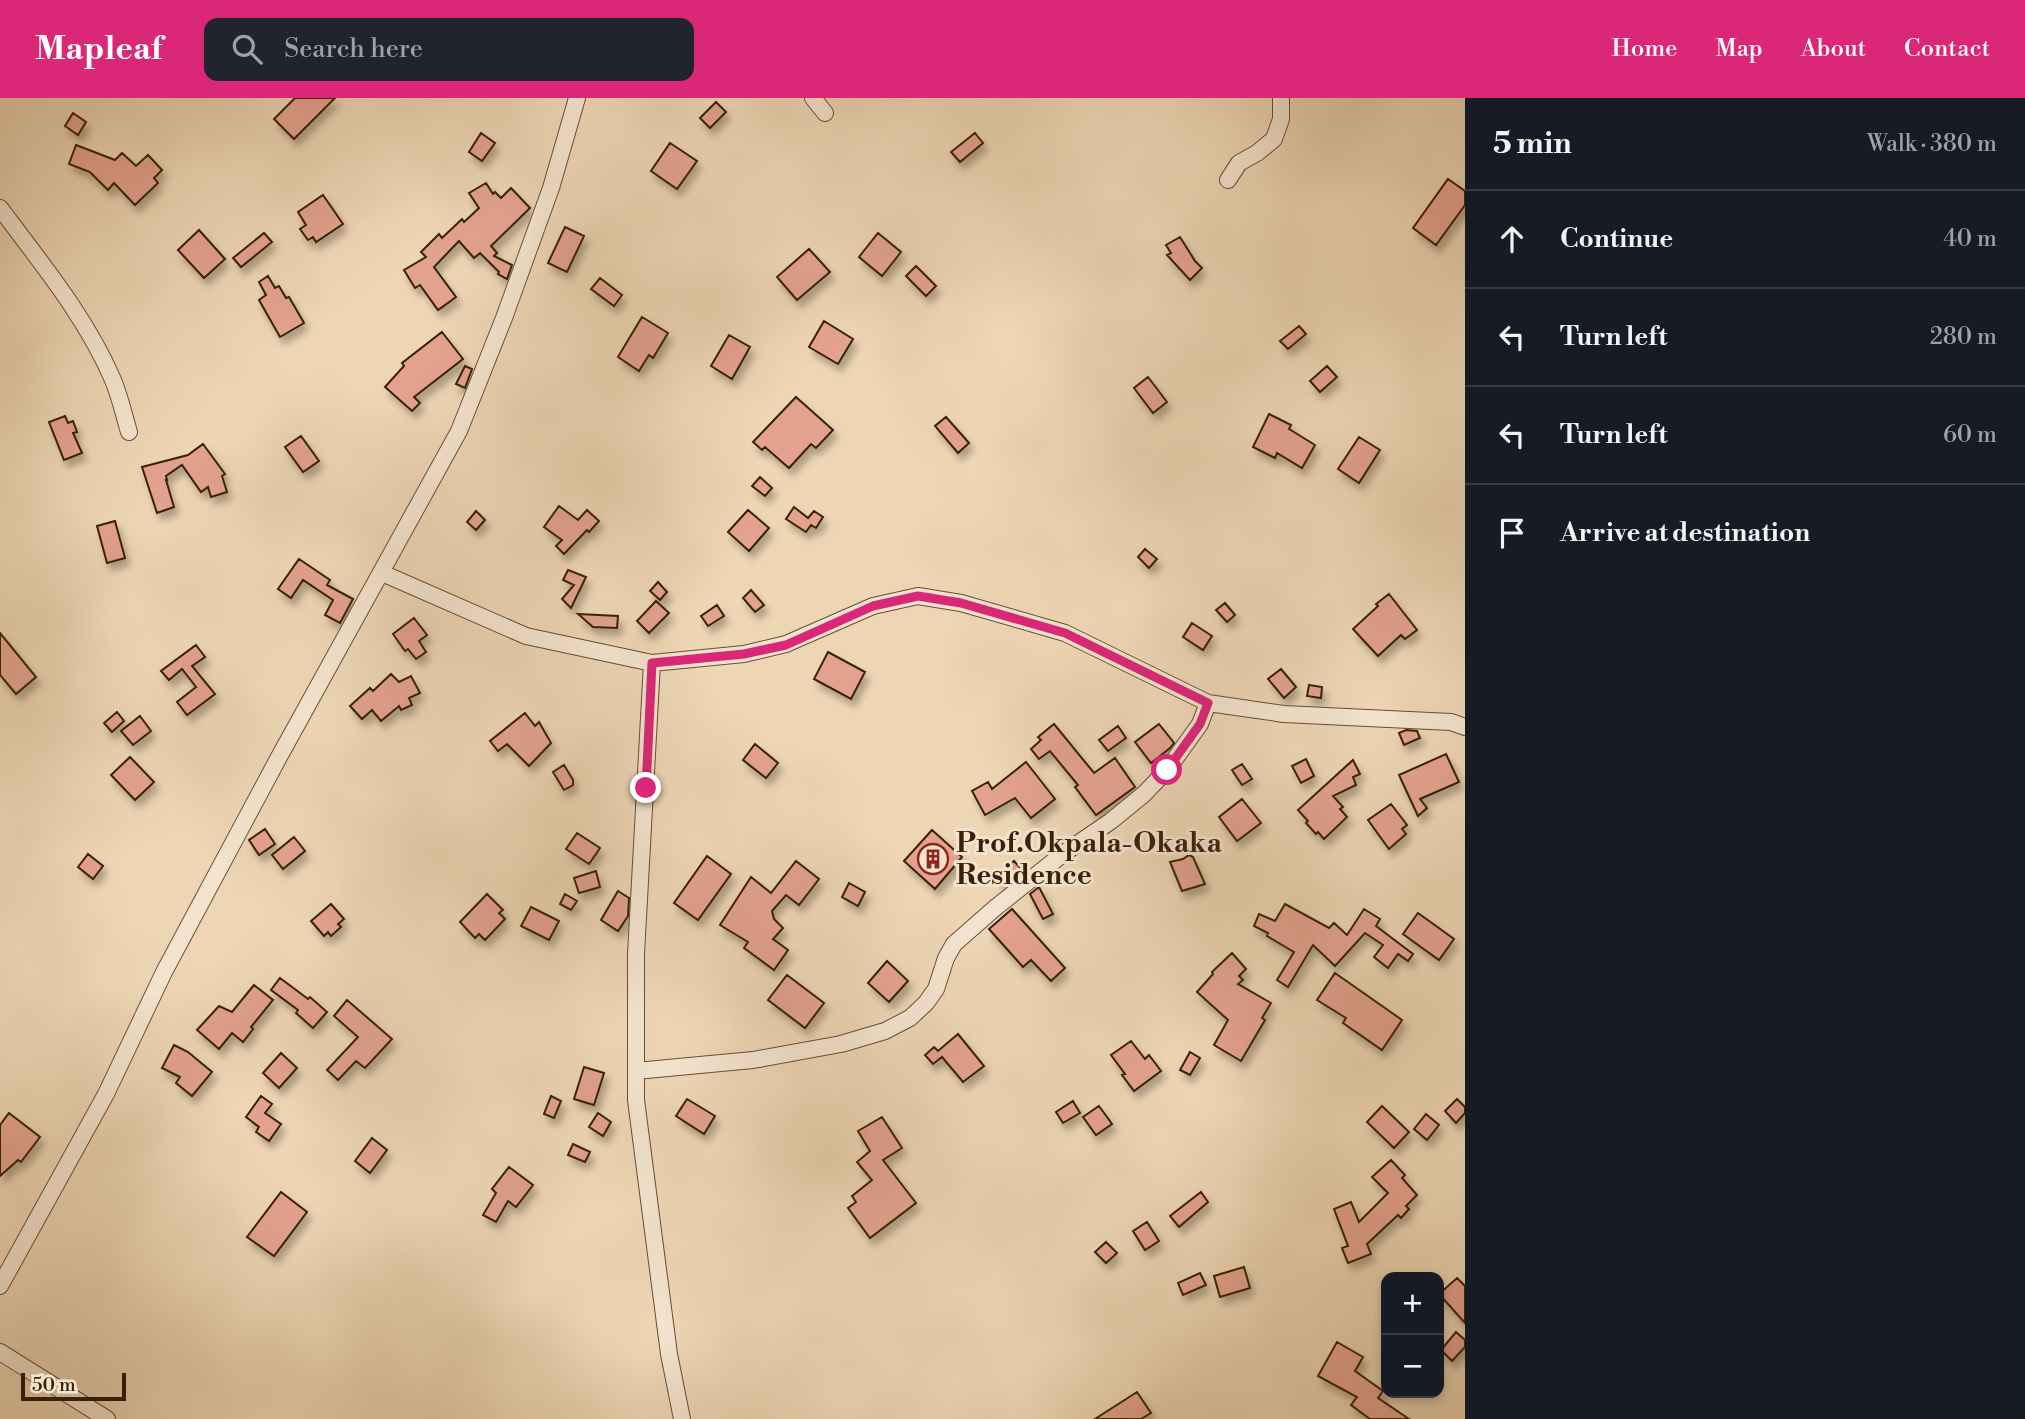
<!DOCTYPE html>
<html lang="en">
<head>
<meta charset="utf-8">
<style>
  body { margin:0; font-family:"Libre Bodoni",serif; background:#20242c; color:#f1f3f6 }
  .controls { position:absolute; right:21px; bottom:21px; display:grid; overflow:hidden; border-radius:14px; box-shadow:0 4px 10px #0003 }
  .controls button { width:63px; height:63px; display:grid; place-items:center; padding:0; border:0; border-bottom:2px solid #363941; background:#171b24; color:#f1f3f6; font:35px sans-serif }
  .scale { position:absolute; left:21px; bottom:18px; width:105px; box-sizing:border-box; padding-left:7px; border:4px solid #382106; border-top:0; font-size:19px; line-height:24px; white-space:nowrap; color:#382106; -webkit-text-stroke:5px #f4e4cf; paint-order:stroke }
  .stop { position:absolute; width:21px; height:21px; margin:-16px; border:5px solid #db2777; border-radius:50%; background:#fff }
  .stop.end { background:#db2777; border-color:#fff; box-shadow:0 2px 7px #0008 }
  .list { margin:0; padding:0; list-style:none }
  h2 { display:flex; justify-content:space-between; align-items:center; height:91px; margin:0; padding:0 28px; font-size:30px }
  h2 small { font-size:23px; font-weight:400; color:#9ea1a6 }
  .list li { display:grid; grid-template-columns:46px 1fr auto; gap:21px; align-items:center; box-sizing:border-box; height:98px; padding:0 28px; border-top:2px solid #363941 }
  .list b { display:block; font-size:26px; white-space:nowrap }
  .list em { font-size:23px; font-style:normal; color:#9ea1a6 }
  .icon { flex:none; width:38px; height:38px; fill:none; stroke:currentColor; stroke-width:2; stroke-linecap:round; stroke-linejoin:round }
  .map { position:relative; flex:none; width:1465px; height:1321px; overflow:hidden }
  header { display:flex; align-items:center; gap:42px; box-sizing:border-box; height:98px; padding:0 35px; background:#db2777; color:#fff }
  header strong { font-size:33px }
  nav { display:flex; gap:38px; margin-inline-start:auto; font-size:24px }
  .search { width:490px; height:63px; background:#20242c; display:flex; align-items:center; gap:18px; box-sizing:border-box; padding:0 24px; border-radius:14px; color:#9ea1a6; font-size:26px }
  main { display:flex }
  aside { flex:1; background:#171b24 }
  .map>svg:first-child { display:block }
</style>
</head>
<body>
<header>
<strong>Mapleaf</strong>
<div class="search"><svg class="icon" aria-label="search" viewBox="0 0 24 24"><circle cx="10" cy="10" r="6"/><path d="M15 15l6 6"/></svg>Search here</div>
<nav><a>Home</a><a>Map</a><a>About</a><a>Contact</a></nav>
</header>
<main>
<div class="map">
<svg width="1465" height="1321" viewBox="0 0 1465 1321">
  <defs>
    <filter id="shadow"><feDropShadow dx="4" dy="7" stdDeviation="3.5" flood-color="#0004"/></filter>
  </defs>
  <rect width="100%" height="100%" fill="#eed6b5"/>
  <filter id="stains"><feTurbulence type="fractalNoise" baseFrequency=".00286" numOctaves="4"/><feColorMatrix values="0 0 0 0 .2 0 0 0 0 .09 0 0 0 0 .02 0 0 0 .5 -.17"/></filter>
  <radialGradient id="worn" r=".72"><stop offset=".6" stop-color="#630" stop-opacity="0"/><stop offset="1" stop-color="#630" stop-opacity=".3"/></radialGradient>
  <path fill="#e3a28f" stroke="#382106" stroke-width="2" filter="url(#shadow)" d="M295,0H335L294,41L274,21Z
    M716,4L726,14L710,30L700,20Z
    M73,15L86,24L78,37L65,28Z
    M481,35L495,45L482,63L469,54Z
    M975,35L983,45L960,64L951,54Z
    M670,45L697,63L677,91L651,73Z
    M76,47L115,62L122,55L136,68L148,57L162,72L154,80L158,85L135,107L114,85L108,92L90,74L69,66Z
    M1448,81L1465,93V107L1436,147L1413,130Z
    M486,85L493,96L495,94L501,100L511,90L530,110L491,148L497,155L494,158L512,167L507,181L498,176L499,174L480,155L474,160L459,143L434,169L456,199L438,212L420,187L415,190L404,172L426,159L421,154L439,136L442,140L462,121L464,124L479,110L469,95Z
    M323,97L343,126L316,144L313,139L308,142L300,131L306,127L298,114Z
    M565,129L584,138L567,174L548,165Z
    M199,132L225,161L204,180L178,152Z
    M264,135L272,144L241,169L233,160Z
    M878,135L901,154L882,178L859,159Z
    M1180,139L1195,163L1202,170L1190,182L1167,157L1171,155L1166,147Z
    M809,151L830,174L797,202L777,179Z
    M916,168L936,188L926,198L906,178Z
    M268,178L275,190L279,188L286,200L289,199L304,225L280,239L259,202L266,197L259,184Z
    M600,180L622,197L614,208L591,191Z
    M642,219L668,235L653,260L649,257L639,273L618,259Z
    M824,223L853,241L838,266L809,249Z
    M1299,228L1306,236L1288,251L1280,243Z
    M442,234L463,261L414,299L420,305L412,313L385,289L404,268L402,265Z
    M729,237L750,249L732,281L711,268Z
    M465,268L472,271L465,290L456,286Z
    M1327,268L1337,279L1320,294L1310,283Z
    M1148,279L1167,304L1153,315L1134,290Z
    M796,299L833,332L816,350L811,346L789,370L765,349L762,352L753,344Z
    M1269,316L1291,327L1289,331L1315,347L1302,370L1277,355L1275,360L1253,349Z
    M65,318L68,325L73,323L77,334L73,335L82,355L64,362L49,324Z
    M946,319L969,345L958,355L935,328Z
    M301,338L319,363L303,374L285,349Z
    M1359,339L1380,352L1359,385L1338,371Z
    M203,346L225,376L222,378L227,394L211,399L208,389L201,394L182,367L166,378L167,382H166L174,409L157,415L142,369L188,357Z
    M760,379L772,390L765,398L752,388Z
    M559,408L578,422L587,412L599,423L589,434L587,432L564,456L556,448L562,442L544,429Z
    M794,409L808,420L814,413L823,419L816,430L811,427L806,434L786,421Z
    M748,412L769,430L749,453L728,434Z
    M476,413L485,422L476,432L467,424Z
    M115,423L125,460L107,465L97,428Z
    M1145,451L1157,461L1149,470L1138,459Z
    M299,461L330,482L327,487L353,501L340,525L325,517L333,502L303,482L291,500L278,491Z
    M568,472L586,479L571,510L562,501L574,487L563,482Z
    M658,484L667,494L660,502L650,493Z
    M751,492L764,507L755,514L743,500Z
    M1389,496L1417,532L1405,541L1401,537L1378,558L1353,531L1378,508L1376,506Z
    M656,503L669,515L649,535L637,523Z
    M1225,505L1235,517L1227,524L1216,512Z
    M717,507L724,518L708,528L701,518Z
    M578,516L618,518L617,530L593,529Z
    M414,520L427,537L419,543L426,554L416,561L408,551L405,553L393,536Z
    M1192,525L1212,538L1203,552L1183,539Z
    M0,535L36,579L16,596L0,577Z
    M196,547L205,559L192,568L215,596L187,617L177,604L196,589L182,571L169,582L161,573Z
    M828,554L865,574L851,601L814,581Z
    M1281,571L1296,589L1284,600L1268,581Z
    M391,576L399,584L411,578L420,595L409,600L412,607L401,612L399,608L381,623L372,612L362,621L350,608L370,590L373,593Z
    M1309,587L1322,589L1321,600L1307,598Z
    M117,614L124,623L112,634L104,625Z
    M525,615L535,628L539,624L551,645L529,668L507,646L498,653L490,643Z
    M140,618L151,633L133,647L121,633Z
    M1054,626L1094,675L1115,660L1135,689L1096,717L1075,689L1078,687L1050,653L1039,661L1031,651L1041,642L1038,639Z
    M1159,626L1174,645L1170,650L1151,665L1135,644Z
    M1118,628L1126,640L1108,653L1099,642Z
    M1406,632L1417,633L1420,640L1404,647L1399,635Z
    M755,646L778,665L766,680L743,662Z
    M1446,656L1459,684L1420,701L1427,710L1418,718L1399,677Z
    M130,659L154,684L135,702L111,677Z
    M1306,661L1314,678L1301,685L1292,668Z
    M1353,662L1360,676L1353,679L1356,687L1333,698L1343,709L1340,711L1347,719L1324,741L1318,734L1316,736L1306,725L1308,723L1298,712Z
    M1026,664L1055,701L1031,720L1015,700L985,717L972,693L988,684L992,691Z
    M1242,666L1252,681L1242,687L1232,672Z
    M564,667L573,682V687L564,692L553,674Z
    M1242,701L1261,725L1237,743L1219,719Z
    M1391,706L1407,727L1402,731L1406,736L1389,751L1368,722Z
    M265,731L275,746L259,757L249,742Z
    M932,732L962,759L935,791L904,763Z
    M577,735L600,750L589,766L566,751Z
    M294,739L305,753L283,771L272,757Z
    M88,756L103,768L93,781L78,769Z
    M1189,757L1193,759L1205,786L1182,793L1170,764L1183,761Z
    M707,758L731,776L698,822L674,805Z
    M796,763L819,781L799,807L786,797L772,813L774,821L783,830L773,841L788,852L774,872L744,850L748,844L720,827L751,779L771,795Z
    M1014,763L1023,773L1006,788L997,779Z
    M596,773L600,789L579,795L574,780Z
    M849,785L865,794L858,808L842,799Z
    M1039,789L1053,816L1043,821L1030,796Z
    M618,793L629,800L628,818L618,833L601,822Z
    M487,796L503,812L499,815L505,821L485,842L479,836L475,840L460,824Z
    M565,796L577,803L571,812L560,806Z
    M331,806L344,821L338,826L341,829L331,838L328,834L324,838L311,823Z
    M1285,806L1329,830L1334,825L1347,837L1364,811L1380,821L1376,828L1413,856L1408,863L1398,856L1388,870L1374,859L1383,847L1365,835L1335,868L1313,847L1288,889L1277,882L1294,854L1267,838L1268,835L1254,828L1259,816L1275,823Z
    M531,809L559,823L549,842L521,828Z
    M1012,811L1065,870L1051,883L1031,862L1023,869L989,831Z
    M1418,815L1454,841L1439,862L1403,836Z
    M1232,855L1246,871L1239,878L1243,882L1238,886L1271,905L1262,920L1265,922L1241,963L1214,947L1228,922L1197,894L1213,876L1212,874Z
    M887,863L908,883L889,904L868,885Z
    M1335,875L1402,922L1382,952L1343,925L1346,920L1317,902Z
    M787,877L824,905L805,930L768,902Z
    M280,880L308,901L310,899L327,914L313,930L296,915L298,912L271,892Z
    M254,887L273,902L251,929L253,931L243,944L232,935L219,951L197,932L219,908L232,914Z
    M347,902L392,941L365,970L356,963L338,982L327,972L358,939L334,918Z
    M958,936L984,968L963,984L942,959L933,966L925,957L934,949L938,953Z
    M1131,943L1145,961L1149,957L1161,973L1134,993L1122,977L1125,976L1111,957Z
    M174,947L188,954L212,974L192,998L176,985L180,979L162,970Z
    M1190,954L1200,960L1190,977L1180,972Z
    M281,955L297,970L279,990L263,975Z
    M584,969L604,975L594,1007L574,1001Z
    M261,998L272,1006L265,1015L281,1026L269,1043L256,1034L259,1029L246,1019Z
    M551,998L561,1003L554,1020L544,1016Z
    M687,1001L715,1018L704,1036L676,1018Z
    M1457,1001L1465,1009V1015L1456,1025L1445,1013Z
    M1073,1003L1080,1015L1063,1025L1056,1014Z
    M1099,1008L1112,1026L1096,1037L1083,1019Z
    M1382,1008L1409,1034L1394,1050L1367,1024Z
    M9,1015L40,1039L21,1064L18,1062L0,1078V1027Z
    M598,1015L611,1024L603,1038L589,1029Z
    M1426,1016L1439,1027L1427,1042L1414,1031Z
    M882,1019L902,1050L883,1062L916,1105L870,1140L848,1110L856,1104L852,1098L872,1082L857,1064L870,1053L858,1033Z
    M372,1040L387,1052L370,1075L355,1063Z
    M573,1046L590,1054L585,1064L568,1057Z
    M1391,1062L1405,1077L1402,1080L1417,1097L1406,1108L1409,1111L1401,1120L1398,1117L1367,1146L1371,1156L1348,1165L1342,1150L1348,1148L1334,1111L1351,1104L1359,1124L1388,1095L1372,1079Z
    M509,1069L533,1087L516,1109L508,1103L496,1124L483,1117L496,1095L492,1091Z
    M281,1094L307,1114L274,1158L247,1139Z
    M1201,1094L1208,1104L1179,1129L1170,1118Z
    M1147,1124L1159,1143L1145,1152L1133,1133Z
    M1106,1144L1117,1155L1106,1165L1095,1154Z
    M1244,1169L1250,1190L1220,1199L1214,1178Z
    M1200,1175L1206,1187L1183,1197L1178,1185Z
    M1457,1180L1465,1188V1225L1439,1196Z
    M1456,1234L1465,1242V1249L1452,1263L1441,1252Z
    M1337,1244L1363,1259L1355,1273L1383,1293L1378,1300L1409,1321H1370L1351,1307L1357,1299L1318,1278Z
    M1137,1294L1151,1315L1141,1321H1095Z"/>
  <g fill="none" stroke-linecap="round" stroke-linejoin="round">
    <g stroke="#664e32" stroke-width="18">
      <path id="street" d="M813,0L825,15
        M1228,82L1239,65L1257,55L1274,41L1281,21V0
        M0,110C41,165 86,219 113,282C120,299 124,317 129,334
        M382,475L526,538L652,565L744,556L786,546L873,508L918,498L961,505L1065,535L1208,605L1284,616L1451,624L1465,629
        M652,565L636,856V1002L669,1256L682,1321
        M636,973L753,962L841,946L885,933L910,920L926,905L936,891L946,860L954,846L995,810L1064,755L1111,723L1144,696L1167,672L1200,626L1208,605
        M0,1188L106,996L164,874L279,659L459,333L504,220L551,90L577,0
        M0,1254L107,1321"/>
    </g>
    <use href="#street" stroke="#f4e4cf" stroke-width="16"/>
  </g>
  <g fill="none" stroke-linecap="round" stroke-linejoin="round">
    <path stroke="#db2777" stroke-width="9" d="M646,690L652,565L744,556L786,547L873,508L918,498L961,505L1065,535L1208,605L1200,626L1167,672"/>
  </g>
  <defs>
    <g id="building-ring" transform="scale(1.575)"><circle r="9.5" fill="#f4e4cf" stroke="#8f2418" stroke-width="1.5"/><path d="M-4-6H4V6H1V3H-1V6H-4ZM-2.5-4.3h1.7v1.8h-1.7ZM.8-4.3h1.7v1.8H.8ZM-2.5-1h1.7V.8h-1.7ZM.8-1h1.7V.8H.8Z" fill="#8f2418"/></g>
  </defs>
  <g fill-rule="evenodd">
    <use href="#building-ring" x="933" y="761"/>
  </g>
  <g text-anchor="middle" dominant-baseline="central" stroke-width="6" stroke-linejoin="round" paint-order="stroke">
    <g font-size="28" font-weight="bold" fill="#382106" stroke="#f4e4cf" text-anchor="start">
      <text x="956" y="745">Prof.Okpala-Okaka<tspan x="956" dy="32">Residence</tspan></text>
    </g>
  </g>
  <rect width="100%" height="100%" filter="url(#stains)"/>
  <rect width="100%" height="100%" fill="url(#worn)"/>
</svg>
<div class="controls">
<button>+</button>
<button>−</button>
</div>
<div class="scale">50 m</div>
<div class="stop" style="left:1167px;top:672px"></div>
<div class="stop end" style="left:646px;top:690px"></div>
</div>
<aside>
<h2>5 min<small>Walk · 380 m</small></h2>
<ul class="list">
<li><svg class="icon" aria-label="ahead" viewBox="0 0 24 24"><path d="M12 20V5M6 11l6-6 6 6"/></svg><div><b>Continue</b></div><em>40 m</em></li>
<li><svg class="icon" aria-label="left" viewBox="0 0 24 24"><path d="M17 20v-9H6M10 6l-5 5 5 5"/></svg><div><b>Turn left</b></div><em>280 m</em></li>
<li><svg class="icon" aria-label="left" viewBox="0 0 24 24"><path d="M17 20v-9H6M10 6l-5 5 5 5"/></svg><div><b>Turn left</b></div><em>60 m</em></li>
<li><svg class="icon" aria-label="arrive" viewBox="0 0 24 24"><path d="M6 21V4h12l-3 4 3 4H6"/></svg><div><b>Arrive at destination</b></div></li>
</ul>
</aside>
</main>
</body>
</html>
